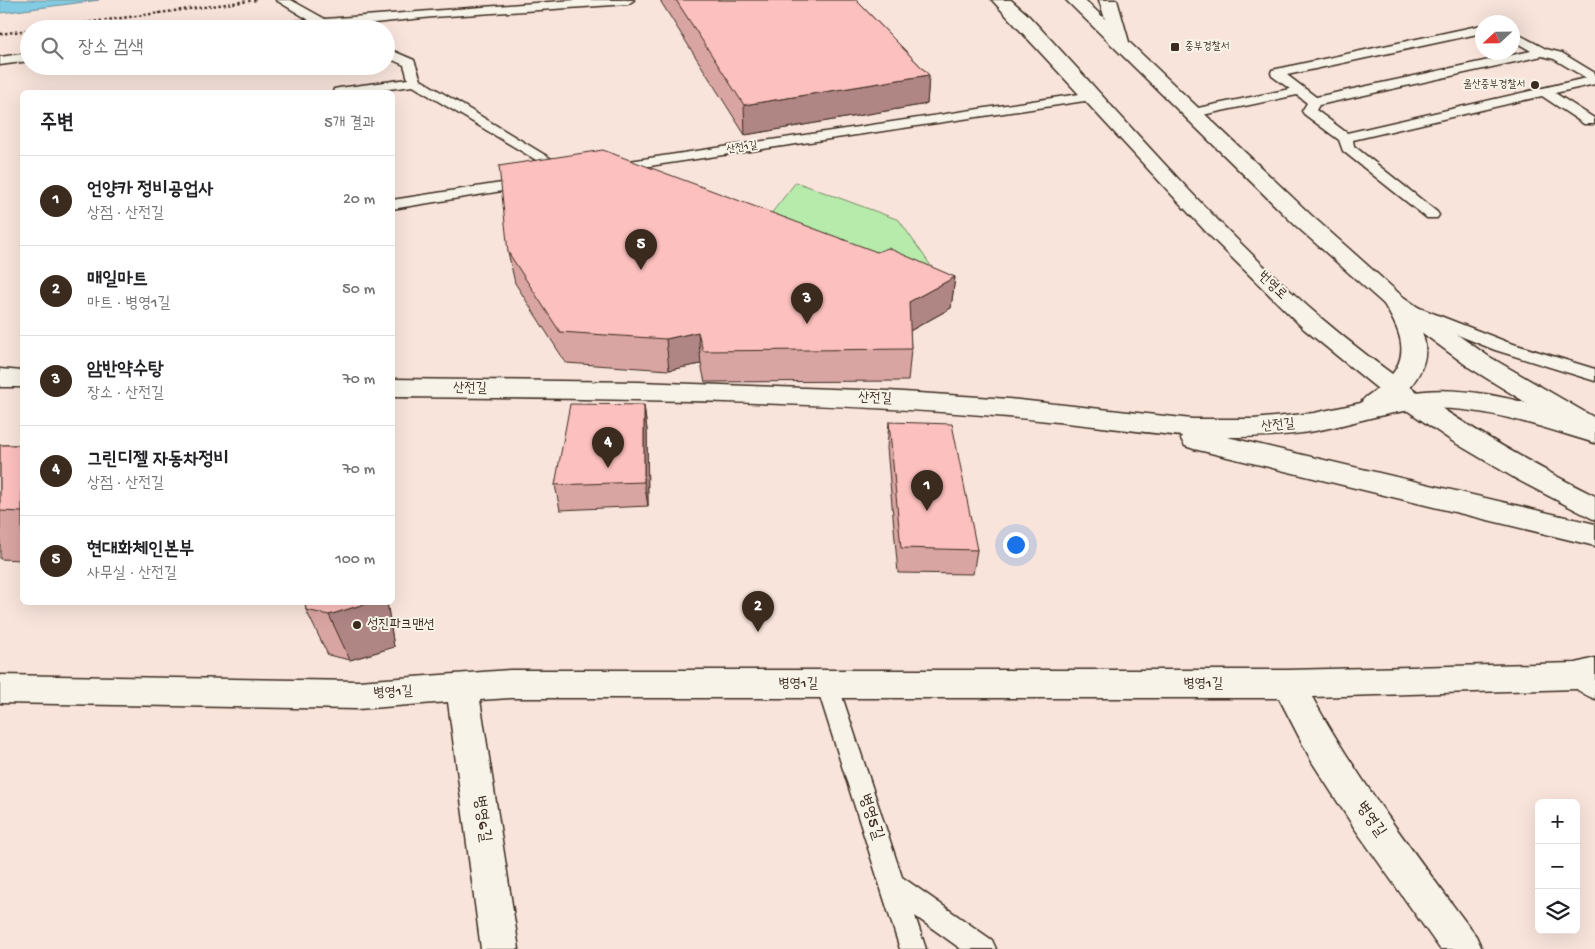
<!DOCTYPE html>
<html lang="ko">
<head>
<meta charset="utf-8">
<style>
  body { margin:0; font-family:"Gochi Hand","Poor Story",sans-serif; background:#f6f6f6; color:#202124 }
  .controls { position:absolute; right:15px; bottom:15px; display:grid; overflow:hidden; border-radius:8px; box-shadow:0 5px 20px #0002 }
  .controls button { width:45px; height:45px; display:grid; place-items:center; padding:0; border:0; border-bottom:1px solid #e0e0e0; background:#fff; color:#202124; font:25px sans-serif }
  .compass { position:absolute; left:1475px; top:15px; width:45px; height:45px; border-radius:50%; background:#fff; box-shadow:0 5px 20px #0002; rotate:248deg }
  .you { position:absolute; left:1015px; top:544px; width:18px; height:18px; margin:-12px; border:4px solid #fff; border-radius:50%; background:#1a73e8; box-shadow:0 0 0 8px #1a73e833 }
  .badge { display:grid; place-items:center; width:32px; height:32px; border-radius:50%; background:#3b2a1e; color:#fff; font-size:16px; font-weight:700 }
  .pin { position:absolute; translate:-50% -41px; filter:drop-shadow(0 1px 2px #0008) }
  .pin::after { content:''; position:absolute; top:26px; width:18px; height:15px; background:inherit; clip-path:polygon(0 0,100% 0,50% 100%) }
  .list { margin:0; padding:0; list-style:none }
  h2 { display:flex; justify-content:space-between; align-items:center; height:65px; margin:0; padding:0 20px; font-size:21px }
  h2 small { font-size:16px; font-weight:400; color:#757577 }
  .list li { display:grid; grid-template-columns:32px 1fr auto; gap:15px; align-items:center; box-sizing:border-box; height:90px; padding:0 20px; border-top:1px solid #e0e0e0 }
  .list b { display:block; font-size:19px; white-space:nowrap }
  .list p { margin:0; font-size:16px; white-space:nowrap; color:#757577 }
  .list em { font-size:16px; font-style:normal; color:#757577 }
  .icon { flex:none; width:28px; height:28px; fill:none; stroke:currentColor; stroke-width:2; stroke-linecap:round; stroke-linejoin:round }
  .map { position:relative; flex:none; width:1595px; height:949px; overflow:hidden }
  .search { position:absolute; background:#fff; box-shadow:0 5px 20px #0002; left:20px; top:20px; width:375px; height:55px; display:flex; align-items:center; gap:12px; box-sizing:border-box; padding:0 18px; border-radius:28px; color:#757577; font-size:19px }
  .panel { position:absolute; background:#fff; box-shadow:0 5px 20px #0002; left:20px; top:90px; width:375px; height:515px; border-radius:8px }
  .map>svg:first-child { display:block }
</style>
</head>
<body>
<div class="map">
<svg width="1595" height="949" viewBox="0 0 1595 949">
  <rect width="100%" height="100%" fill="#f8e4db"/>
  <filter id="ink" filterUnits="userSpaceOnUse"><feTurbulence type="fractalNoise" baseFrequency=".02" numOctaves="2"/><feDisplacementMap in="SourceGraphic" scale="10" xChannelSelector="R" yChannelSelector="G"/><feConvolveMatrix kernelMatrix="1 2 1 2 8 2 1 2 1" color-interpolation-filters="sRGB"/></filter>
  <g filter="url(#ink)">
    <path fill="#b7ebac" stroke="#798a65" d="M796,182L899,220L943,283L766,220Z"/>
    <path fill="#82cbe3" stroke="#668b94" d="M0,0H99L0,13Z"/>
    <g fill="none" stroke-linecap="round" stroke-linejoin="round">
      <g stroke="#3b2a1e" stroke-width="3">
        <path id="service" d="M276,0H291L325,19L575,0H634L628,4L433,17L325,28L246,29L252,25L309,20Z
          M1482,25V33L1287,75L1316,97L1531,51L1512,40V31L1546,49L1562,53L1595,73V84L1555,93L1594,118V124H1584L1542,96L1353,140L1354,146L1437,212L1439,215L1437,218H1427L1343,151L1339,140L1304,114L1302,111L1307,103L1297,95L1193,117L1186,113L1193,109L1290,89L1272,76L1271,73L1272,70ZM1542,56L1554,59L1586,78L1347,133L1316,110L1319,105Z
          M386,48L414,60L421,80L573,172L566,176L561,175L413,86L365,92H333L334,89L339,88L408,79L404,65L386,57Z
          M29,53V61L0,65V57Z
          M1093,92L1100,96L1098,99L616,171L609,167L616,163Z
          M527,179L534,183L532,186L392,209V200Z
          M1417,307L1507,342L1595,369V381L1495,350L1411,316L1409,312L1411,308Z
          M1576,667L1595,678V699C1584,695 1571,687 1565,676L1568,670Z
          M827,675L835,677L838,684L902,877L992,940L996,949H961L915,916L926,949H900L816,684L819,677Z"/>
      </g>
      <g stroke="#3b2a1e" stroke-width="3">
        <path id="minor" d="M1595,658V684L1576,689L1312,697C1359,782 1418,858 1476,936L1482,949H1440L1355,829L1312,762L1279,698H510L480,700L519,949H481L448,702L358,709L0,703V675L358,681L510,670H1288L1576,663Z"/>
      </g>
      <g stroke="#3b2a1e" stroke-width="3">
        <path id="tertiary" d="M1394,293L1402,296C1427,333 1438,357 1404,394C1464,381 1538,405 1595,424V443C1536,426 1475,402 1412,410C1379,414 1347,425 1315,431C1286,436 1256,437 1227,437L1595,524V546L1194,449L1185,446L1181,439L1182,436C1124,430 1066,422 1008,417C804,400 598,399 392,397V379L638,382L888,391L1009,399L1192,419H1254L1314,413L1361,403C1365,395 1375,392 1382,385C1414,357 1401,332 1382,301L1386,296Z
          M0,369L22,371V387H0Z"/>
      </g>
      <g stroke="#3b2a1e" stroke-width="3">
        <path id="secondary" d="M992,0H1011L1027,14C1123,116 1214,226 1321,318C1404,389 1497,447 1595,496V520L1518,480L1452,441L1389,398L1304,329L1208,234Z
          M1066,0H1085L1105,19L1099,0H1117L1129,42L1311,215L1402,296L1488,356L1595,418V439L1586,437L1538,410L1470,368L1386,306L1295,225Z"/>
      </g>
      <path stroke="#3b2a1e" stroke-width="2.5" stroke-dasharray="2.5 2.5" stroke-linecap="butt" d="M40,29L256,0
        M0,34L29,30"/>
      <use href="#service" fill="#f7f3e8" fill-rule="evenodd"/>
      <use href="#minor" fill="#f7f3e8" fill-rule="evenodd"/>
      <use href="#tertiary" fill="#f7f3e8" fill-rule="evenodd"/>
      <use href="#secondary" fill="#f7f3e8" fill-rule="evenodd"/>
    </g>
    <path fill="#d9a5a3" stroke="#3b2a1e" d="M661,0H856L929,75L927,104L745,135L661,2Z
      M508,252H877L955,277L951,308L910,331L911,349L908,381L705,382L701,364L669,370L566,363L515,283Z
      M644,405L647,430L648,506L560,510L555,485Z
      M889,422L977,550L973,574L898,573L887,448Z
      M0,445H22V560L0,559Z
      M305,602H387L394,647L350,660L328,655L306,610Z"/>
    <path fill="#b08685" stroke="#3b2a1e" d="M929,75L927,104L745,135L744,105Z
      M955,277L951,308L906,333L909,302Z
      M698,332L701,364L669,370L666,339Z
      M644,405L647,430L648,506L644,482Z
      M371,602H387L394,647L350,660L329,615Z"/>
    <path fill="#fcc0be" stroke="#3b2a1e" d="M676,0H856L929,75L744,105Z
      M603,150L877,252L888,248L955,277L909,302L911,349L703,351L698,332L666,339L560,332L508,252L499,166Z
      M570,404L644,405V482L555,485Z
      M889,422L952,424L977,550L901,548Z
      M0,445H22V512L0,511Z
      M305,602H371L329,615L306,610Z"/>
  </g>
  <g fill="#3b2a1e" stroke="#f7f3e8" stroke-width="2">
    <rect x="1170" y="42" width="10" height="10" rx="2.5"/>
    <circle cx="1535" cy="85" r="5"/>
    <circle cx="357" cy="625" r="5"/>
  </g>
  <g text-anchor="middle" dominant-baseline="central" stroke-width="4" stroke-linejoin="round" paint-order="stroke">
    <g font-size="11" fill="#3b2a1e" stroke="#f7f3e8" text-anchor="start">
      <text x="1185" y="47">중부경찰서</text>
      <text x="1525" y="85" text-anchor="end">울산중부경찰서</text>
    </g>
    <g font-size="11" fill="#3b2a1e" stroke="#f7f3e8">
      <text transform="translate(742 148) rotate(-9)">산전1길</text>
    </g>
    <g font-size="14" fill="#3b2a1e" stroke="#f7f3e8">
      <text transform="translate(1272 286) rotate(44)">번영로</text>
      <text transform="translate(470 389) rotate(1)">산전길</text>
      <text transform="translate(875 399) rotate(2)">산전길</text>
      <text transform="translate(1278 426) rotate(-6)">산전길</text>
      <text x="798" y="684">병영1길</text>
      <text x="1203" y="684">병영1길</text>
      <text transform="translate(393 693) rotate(-3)">병영1길</text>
    </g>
    <g font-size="14" fill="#3b2a1e" stroke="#f7f3e8" text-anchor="start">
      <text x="367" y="625">성진파크맨션</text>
    </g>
    <g font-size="16" fill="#3b2a1e" stroke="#f7f3e8">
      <text transform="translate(870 817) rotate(72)">병영5길</text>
      <text transform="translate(481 819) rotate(82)">병영6길</text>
      <text transform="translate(1370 820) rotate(55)">병영길</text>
    </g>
  </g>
</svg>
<div class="controls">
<button>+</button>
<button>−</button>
<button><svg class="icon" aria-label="layers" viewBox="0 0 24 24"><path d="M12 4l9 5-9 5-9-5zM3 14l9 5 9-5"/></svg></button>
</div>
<svg class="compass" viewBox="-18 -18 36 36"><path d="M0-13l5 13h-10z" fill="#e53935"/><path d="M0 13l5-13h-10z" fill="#757577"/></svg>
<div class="you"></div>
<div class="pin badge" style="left:927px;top:511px">1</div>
<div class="pin badge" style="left:758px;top:632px">2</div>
<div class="pin badge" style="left:807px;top:324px">3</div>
<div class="pin badge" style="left:608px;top:468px">4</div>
<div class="pin badge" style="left:641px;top:270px">5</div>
<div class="search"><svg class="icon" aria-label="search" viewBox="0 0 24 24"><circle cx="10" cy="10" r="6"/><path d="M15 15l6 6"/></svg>장소 검색</div>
<section class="panel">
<h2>주변<small>5개 결과</small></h2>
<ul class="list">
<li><span class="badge">1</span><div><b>언양카 정비공업사</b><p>상점 · 산전길</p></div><em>20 m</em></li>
<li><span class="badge">2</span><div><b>매일마트</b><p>마트 · 병영1길</p></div><em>50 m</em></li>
<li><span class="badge">3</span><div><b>암반약수탕</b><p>장소 · 산전길</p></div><em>70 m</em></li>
<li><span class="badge">4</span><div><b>그린디젤 자동차정비</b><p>상점 · 산전길</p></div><em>70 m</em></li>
<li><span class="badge">5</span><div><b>현대화체인본부</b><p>사무실 · 산전길</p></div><em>100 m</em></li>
</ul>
</section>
</div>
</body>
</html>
